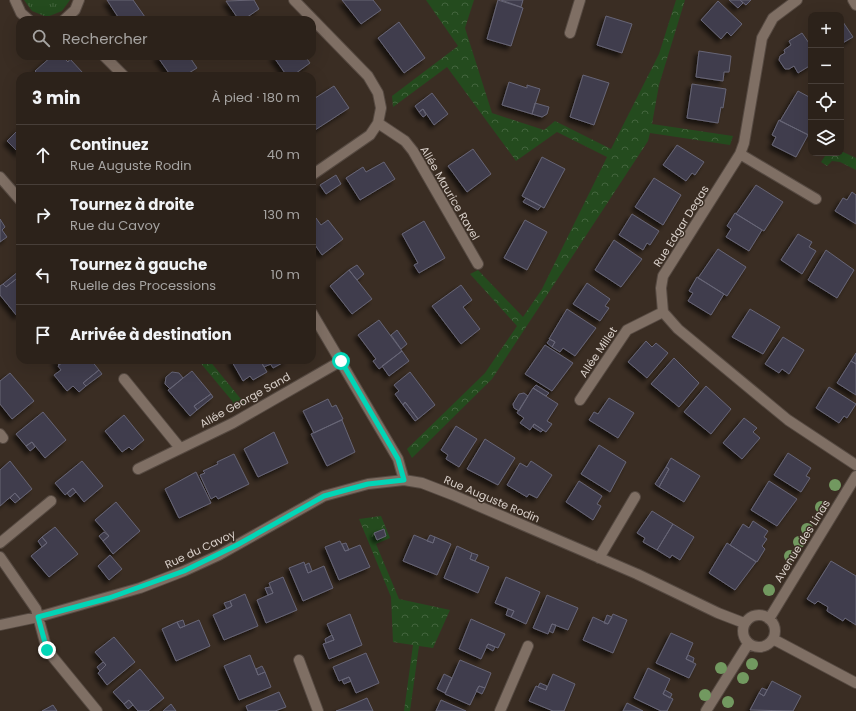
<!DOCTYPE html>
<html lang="fr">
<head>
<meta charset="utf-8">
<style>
  body { margin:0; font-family:Poppins,sans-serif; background:#342a23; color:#f1f3f6 }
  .controls { position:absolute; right:12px; top:12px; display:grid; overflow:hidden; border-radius:8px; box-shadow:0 4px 16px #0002 }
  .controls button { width:36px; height:36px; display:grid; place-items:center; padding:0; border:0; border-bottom:1px solid #483f39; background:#2c221a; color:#f1f3f6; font:20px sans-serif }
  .stop { position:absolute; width:12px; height:12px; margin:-9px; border:3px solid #02d5b6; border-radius:50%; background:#fff }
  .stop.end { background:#02d5b6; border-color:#fff; box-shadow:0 1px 4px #0008 }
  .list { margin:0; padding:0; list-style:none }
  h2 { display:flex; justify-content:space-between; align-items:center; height:52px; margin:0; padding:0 16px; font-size:17px }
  h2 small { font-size:13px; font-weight:400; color:#a6a4a2 }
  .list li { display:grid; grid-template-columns:26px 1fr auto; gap:12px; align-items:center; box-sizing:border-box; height:60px; padding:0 16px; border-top:1px solid #483f39 }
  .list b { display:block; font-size:15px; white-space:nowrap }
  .list p { margin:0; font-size:13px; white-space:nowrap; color:#a6a4a2 }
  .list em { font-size:13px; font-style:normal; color:#a6a4a2 }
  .icon { flex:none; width:22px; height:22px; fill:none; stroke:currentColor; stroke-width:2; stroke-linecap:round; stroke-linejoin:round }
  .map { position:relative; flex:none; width:856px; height:711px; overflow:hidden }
  .search { position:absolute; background:#2c221a; box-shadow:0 4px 16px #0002; left:16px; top:16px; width:300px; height:44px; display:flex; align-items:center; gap:10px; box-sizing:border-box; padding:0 14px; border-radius:12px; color:#a6a4a2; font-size:15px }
  .panel { position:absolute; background:#2c221a; box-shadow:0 4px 16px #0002; left:16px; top:72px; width:300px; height:292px; border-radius:12px }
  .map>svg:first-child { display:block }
</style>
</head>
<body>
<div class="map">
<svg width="856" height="711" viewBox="0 0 856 711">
  <defs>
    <pattern id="grass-tufts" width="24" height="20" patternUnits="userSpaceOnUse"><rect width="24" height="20" fill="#244b1e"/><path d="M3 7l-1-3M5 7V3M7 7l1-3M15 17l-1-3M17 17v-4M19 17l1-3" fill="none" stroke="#43643d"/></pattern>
    <pattern id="park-crowns" width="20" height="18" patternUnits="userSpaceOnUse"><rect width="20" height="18" fill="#244b1e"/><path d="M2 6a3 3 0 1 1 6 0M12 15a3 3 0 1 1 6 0" fill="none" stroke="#43643d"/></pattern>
    <filter id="shadow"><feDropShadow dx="-3.5" dy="3.5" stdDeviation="2" flood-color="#0009"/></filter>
  </defs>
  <rect width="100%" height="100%" fill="#3a2d23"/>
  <path fill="url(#grass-tufts)" d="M24,0H70L62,11L47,17L32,11Z"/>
  <path fill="url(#park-crowns)" d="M426,0H474L465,28L492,113L544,130L555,121L611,149L659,54L676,0H685L659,85L652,124L733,136L730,145L650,133L648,141L492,379L412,458L407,449L485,373L517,326L470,274L478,270L523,317L542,289L607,157L557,132L516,161L447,67L393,107L392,96L458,46Z
    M841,151L856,158V170L840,162L832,161L827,166L821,162L827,153H841Z
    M198,360H209L240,398L249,400L231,411L233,402Z
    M381,516L390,538L376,544L399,599L450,610L433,648L419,646L410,711H404L413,645L393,642L391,597L359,519Z"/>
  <path fill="#403e4d" stroke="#676576" filter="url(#shadow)" d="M107,0H133L145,17L140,20H120Z
    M254,0L259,9L243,20H239L226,1Z
    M342,0H373L381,10L361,24Z
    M498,0L523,8L511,46L487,39Z
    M501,0H523L521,7Z
    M729,0H740L743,3L738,8Z
    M740,0H751L746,5Z
    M718,1L742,24L731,36L727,32L721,39L701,20Z
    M606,16L632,24L622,53L597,45Z
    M841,19L853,37L841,44Z
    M399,22L425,58L404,73L378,38Z
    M802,33L811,46V65L798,73L794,66L789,69H785L779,60L780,56L785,53L784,50L791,45L789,41Z
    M699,51L731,56L729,72H724L723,81L696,77Z
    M52,56H62L68,62L70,59L83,73L80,76H40L35,71Z
    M157,56H189L197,68L184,76H171Z
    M273,56H305L310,63L292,76H287Z
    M583,75L609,83L594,125L570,117Z
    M509,82L527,88V85L540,89L532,114L502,105Z
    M692,84L726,89L723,108L721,107L718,123L687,118Z
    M334,86L349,108L312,132V100Z
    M798,91L811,98V136L780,121Z
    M432,93L448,114L434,125L423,109L419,112L415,106Z
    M535,103L549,107L547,114L542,117L532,114Z
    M423,109L426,115L423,117L419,112Z
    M779,120L808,135L796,157L772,145L776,137L772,135Z
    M20,128V154L7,141Z
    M677,145L704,162L695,175L692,173L686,181L663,165Z
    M473,149L491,174L467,192L448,166Z
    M542,157L565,169L544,208L522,196Z
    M384,162L395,179L360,200L346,178L363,167L366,172Z
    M336,175L341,184L326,194L320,185Z
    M654,178L681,195L663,225L635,207Z
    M756,185L783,202L764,231L736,214Z
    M852,192L856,195V224L835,211L843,198L847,200Z
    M526,198L541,206L538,210L523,202Z
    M735,213L762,230L749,251L726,237L731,229L727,226Z
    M632,214L659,231L650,245L647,243L643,250L619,235Z
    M316,218L321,225L328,220L343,239L322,255L315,245H312V221Z
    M0,219L5,227L2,230L7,237L0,242Z
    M525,220L547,232L527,270L504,258Z
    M424,221L445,258L419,273L414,265L418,263L402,234Z
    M798,234L812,242L809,247L816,251L802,274L781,260Z
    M614,240L642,259L621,287L595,270Z
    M718,249L746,267L727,296L698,278Z
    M826,250L854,270L837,298L808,280Z
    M357,265L364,274L357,280L349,270Z
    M349,270L372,299L352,314L330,286Z
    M19,271L20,276L6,287L3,284Z
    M20,276V314L17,316L0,295V286L3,284L6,287Z
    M697,277L724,294L711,315L688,301L693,293L689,291Z
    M587,283L610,299L605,306L609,308L600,321L573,304Z
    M461,285L472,300L463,307L480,329L461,344L432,306Z
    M567,309L596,328L575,356L563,348L560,352L552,347L555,342L549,339Z
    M750,309L780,327L763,354L732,337Z
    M379,320L402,351L379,369L373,361L376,359L358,335Z
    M397,330L407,344L401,349L391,335Z
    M783,337L804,350L789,374L782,369L779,373L765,364Z
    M550,339L555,342L552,347L547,343Z
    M646,341L652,347L656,343L668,353L647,378L628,362Z
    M545,345L573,363L552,391L525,374Z
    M402,351L409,361L389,376L382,366Z
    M856,353V364L851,361Z
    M674,358L699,383L679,407L651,384Z
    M55,360H65L59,365Z
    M65,360H91L99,370L83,383L86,386L79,392L73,386L67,391L54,375L61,370L58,366Z
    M231,360H260L267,372L253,380L250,376L243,381Z
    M260,360H268L271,364L264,367Z
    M268,360H288L273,368Z
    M851,361L856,364V395L837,383Z
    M99,370L102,374L86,386L83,383Z
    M192,371L211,394L194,406L197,410L190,416L168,390Z
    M172,372L179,373L183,378L170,389L165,384L166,377Z
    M410,372L435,405L418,419L405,402L403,405L395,394L399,391L394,385Z
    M10,373L34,401L12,419L0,404V381Z
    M536,385L549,393L546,396L533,388Z
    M706,386L731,409L711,434L684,412Z
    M829,387L856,404L847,418L844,416L839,423L816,408Z
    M533,388L558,404L547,421L552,424L546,432L534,424L530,430L520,423L524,418L517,413Z
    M524,393L528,396L519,411L514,408L513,404L519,394Z
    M211,394L213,397L197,410L194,406Z
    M609,398L634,413L618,438L589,420L594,412L598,414Z
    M328,399L332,407L336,405L343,419L314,433L303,411Z
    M405,402L418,419L415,421L403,405Z
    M43,412L66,440L45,458L32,442L26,446L16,434Z
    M124,415L144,440L132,450L129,447L122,452L105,431Z
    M744,418L757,428L753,432L760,438L742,459L723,443Z
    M342,420L355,452L327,466L311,434Z
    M534,424L543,430L541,432L533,427Z
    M456,426L477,439L459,467L446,459L448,455L441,450Z
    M274,432L288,463L258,477L244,449Z
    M485,439L515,458L498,485L467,469Z
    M32,442L35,447L30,451L26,446Z
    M599,445L626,462L610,492L581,474Z
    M788,453L811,468L806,476L810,478L801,492L774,475Z
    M234,454L249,484L218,499L216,496L211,499L200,475L205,473L203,471L218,464L217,462Z
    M671,458L700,476L684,502L659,487L669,469L666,467Z
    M10,461L32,489L20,499L15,493L0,506V470Z
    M82,461L103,486L84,502L73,488L65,495L55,483Z
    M531,461L552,475L537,498L529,494L527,497L507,485L520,463L527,467Z
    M666,467L669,469L659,487L655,484Z
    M196,472L211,503L179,518L165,489Z
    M579,481L602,496L597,504L601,506L593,520L566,502Z
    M769,481L797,499L777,526L751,510Z
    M73,488L76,492L70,497L67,493Z
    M15,493L20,499L15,503L10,498Z
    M116,502L140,531L113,554L103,541L109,536L95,520Z
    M652,511L673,524L657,550L643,542L645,538L637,533Z
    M753,521L768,531L764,537L767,539L762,546L765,549L757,562L730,545L743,524L749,528Z
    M673,524L694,537L680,560L672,555L670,558L657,550Z
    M55,527L78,554L49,577L31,556L47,543L42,537Z
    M384,529L386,536L377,540L374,533Z
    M104,532L109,536L103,541L99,536Z
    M414,535L433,543L435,537L451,544L437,575L403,561Z
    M430,535L435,537L433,543L427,541Z
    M42,537L47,543L42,547L38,541Z
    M340,541L345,551L360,545L370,567L339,580L325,547Z
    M346,543L349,550L345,551L342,544Z
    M727,543L756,562L735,590L709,573Z
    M457,546L472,553L470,559L489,567L478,593L444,578Z
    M472,553L478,555L475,561L470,559Z
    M110,555L122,569L109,580L98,566Z
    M831,561L856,576V625L845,618L843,621L827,611L828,607L818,601L815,604L807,599Z
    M304,562L308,573L324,566L333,588L303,601L289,568Z
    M309,563L312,571L308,573L305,565Z
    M283,577L297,610L266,623L257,600L273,593L269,583Z
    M506,577L540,592L526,624L511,617L514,611L495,603Z
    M270,587L273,593L268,595L265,588Z
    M245,594L258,626L224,640L213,615L232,606L230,601Z
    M547,595L578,608L568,630L552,624L548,634L533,628Z
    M230,601L232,606L227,609L224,603Z
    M508,609L514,611L511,617L506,615Z
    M350,614L362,645L329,659L323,644L334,640L327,624Z
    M613,614L627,620L613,653L583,640L593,617L608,624Z
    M607,615L612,617L608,624L604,623Z
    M471,619L505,634L498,648L488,644L481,659L459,649Z
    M183,620L185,626L180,628L177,622Z
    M199,620L210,646L176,661L162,629L177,622L180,628Z
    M552,624L556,625L553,633L549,631Z
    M671,633L693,643L686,659L696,664L689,678L656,663Z
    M332,635L334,640L326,643L325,639Z
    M114,637L135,662L107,685L98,673L106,665L95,652Z
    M488,644L495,647L493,651L486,647Z
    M366,653L379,683L356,693L349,677L339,681L333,667Z
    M250,655L258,675L265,672L271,687L239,700L224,666Z
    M688,655L694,658L693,662L686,659Z
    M460,660L491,673L485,688L479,686L470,705L445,694Z
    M103,662L106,665L100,671L97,667Z
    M262,666L265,672L258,675L256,669Z
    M648,668L670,679L663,694L673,699L667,711H661L634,698Z
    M140,669L164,698L148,711H138L129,700L124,704L113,692Z
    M444,674L452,678L445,693L437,689Z
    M553,674L575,684L564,711H553L529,701L536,686L546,690Z
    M349,677L351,681L344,684L342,680Z
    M772,681L801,696L793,711L750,710L759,693L764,696Z
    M540,683L547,686L546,690L538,687Z
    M479,686L485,688L482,694L476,691Z
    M762,688L767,690L764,696L759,693Z
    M665,690L672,694L670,698L663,694Z
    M279,692L286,707L275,711H248L246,706Z
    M367,698L373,711H336L344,708Z
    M129,700L133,705L128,709L124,704Z
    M441,700L466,711H436Z
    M627,703L643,711H623Z
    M171,704L176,711H163L164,710Z
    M53,705L57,711H42Z"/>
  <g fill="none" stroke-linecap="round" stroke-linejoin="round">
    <g stroke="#554941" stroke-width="12">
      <path id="street" d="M15,0L21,13L29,20
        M294,0L368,76L378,93L381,108L378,123L370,135L312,175
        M797,0L773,18L762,38L744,143L740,154L663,276L661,288L663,312L678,329L788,420L856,465
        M853,0L856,5
        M64,20L75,10L79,0
        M570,33L580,0
        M104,56L124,76
        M378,123L405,141L413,151L478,264
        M740,154L816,199
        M0,177L20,200
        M312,313L398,459L404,480L422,483L453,495L637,574L718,613L744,623
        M124,379L180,448
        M580,400L627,330L663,312
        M0,434L3,438
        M138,469L233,423L341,361
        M0,543L51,501
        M0,557L36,609L47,650L97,711
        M599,558L635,497
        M743 631a16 16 0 1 1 32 0a16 16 0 1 1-32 0Z
        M769,619L856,476
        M0,625L38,617L140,588L184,571L219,555L324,496L368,484L404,480
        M773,639L856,683
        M299,660L318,711
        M500,711L528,646
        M706,711L748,644"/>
    </g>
    <use href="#street" stroke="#7f6f64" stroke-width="10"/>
  </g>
  <g fill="#729960">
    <circle cx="835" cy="485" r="6"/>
    <circle cx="821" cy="507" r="6"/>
    <circle cx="807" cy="529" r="6"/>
    <circle cx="799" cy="542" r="6"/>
    <circle cx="790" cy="556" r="6"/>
    <circle cx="769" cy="590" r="6"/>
    <circle cx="752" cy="664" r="6"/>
    <circle cx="721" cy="668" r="6"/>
    <circle cx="743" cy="678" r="6"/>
    <circle cx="705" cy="695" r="6"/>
    <circle cx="728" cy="702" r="6"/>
  </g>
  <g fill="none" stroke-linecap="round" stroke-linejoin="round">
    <path stroke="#02d5b6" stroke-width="5" d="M47,650L38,617L109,598L184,571L237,545L324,496L368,484L404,480L398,459L341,361"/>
  </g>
  <g text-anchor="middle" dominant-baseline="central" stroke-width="3" stroke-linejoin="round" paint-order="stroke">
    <g font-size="11" fill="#d9d0ca" stroke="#3a2d23">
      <text transform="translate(450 193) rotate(60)">Allée Maurice Ravel</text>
      <text transform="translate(681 226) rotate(-58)">Rue Edgar Degas</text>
      <text transform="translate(598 352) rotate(-56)">Allée Millet</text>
      <text transform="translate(245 400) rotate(-29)">Allée George Sand</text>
      <text transform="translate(492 499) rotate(23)">Rue Auguste Rodin</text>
      <text transform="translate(802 541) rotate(-58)">Avenue des Linas</text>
      <text transform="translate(200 549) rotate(-25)">Rue du Cavoy</text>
    </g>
  </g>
</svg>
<div class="controls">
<button>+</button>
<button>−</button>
<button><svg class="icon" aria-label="locate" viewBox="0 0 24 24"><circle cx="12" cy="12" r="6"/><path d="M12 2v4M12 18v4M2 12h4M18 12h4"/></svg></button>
<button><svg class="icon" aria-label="layers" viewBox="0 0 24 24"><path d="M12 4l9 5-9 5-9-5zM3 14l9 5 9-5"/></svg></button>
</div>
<div class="stop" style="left:341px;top:361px"></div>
<div class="stop end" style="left:47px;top:650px"></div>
<div class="search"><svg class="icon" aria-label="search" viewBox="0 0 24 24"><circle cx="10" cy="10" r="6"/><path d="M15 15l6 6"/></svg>Rechercher</div>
<section class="panel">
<h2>3 min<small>À pied · 180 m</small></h2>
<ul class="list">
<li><svg class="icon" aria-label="ahead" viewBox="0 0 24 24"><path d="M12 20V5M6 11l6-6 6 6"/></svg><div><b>Continuez</b><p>Rue Auguste Rodin</p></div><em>40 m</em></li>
<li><svg class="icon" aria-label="right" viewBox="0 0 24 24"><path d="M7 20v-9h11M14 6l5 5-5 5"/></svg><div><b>Tournez à droite</b><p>Rue du Cavoy</p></div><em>130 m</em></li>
<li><svg class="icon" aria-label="left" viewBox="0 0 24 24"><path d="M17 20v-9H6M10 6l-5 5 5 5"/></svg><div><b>Tournez à gauche</b><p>Ruelle des Processions</p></div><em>10 m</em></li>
<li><svg class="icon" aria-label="arrive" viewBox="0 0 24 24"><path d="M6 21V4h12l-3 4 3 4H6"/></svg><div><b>Arrivée à destination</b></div></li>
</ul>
</section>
</div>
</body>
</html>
